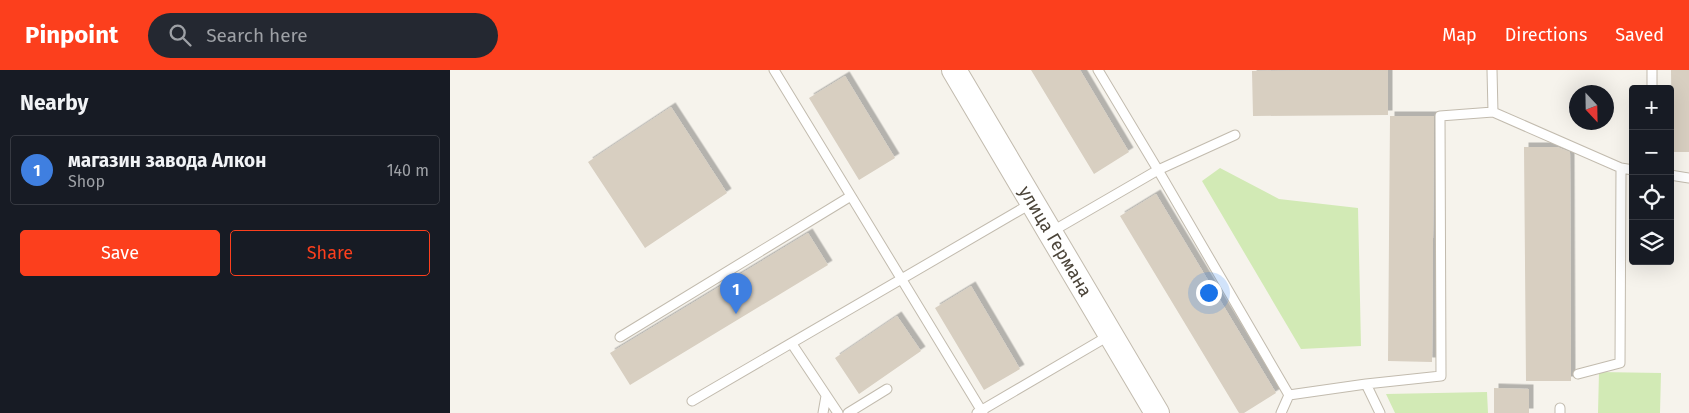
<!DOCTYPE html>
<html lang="en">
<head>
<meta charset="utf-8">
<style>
  body { margin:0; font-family:"Fira Sans",sans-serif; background:#242831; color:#f1f3f6 }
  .controls { position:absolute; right:15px; top:15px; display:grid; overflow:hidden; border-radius:5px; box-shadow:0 5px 20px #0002 }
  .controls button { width:45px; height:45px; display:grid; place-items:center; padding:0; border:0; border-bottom:1px solid #363941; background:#171b24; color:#f1f3f6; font:25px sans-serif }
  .compass { position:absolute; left:1119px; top:15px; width:45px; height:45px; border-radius:50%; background:#171b24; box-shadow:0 5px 20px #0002; rotate:158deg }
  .you { position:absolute; left:758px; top:222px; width:18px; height:18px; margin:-12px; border:4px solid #fff; border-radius:50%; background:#1a73e8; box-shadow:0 0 0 8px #1a73e833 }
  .badge { display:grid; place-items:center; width:32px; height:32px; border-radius:50%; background:#fc3f1d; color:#fff; font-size:16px; font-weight:700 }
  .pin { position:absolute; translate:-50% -41px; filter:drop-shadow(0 1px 2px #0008) }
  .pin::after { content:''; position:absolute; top:26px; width:18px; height:15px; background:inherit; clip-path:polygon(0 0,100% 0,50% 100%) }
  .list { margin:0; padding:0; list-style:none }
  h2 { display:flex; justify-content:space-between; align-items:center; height:65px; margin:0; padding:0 20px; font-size:21px }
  h2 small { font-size:16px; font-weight:400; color:#9ea1a6 }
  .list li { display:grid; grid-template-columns:32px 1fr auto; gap:15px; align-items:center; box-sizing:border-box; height:70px; margin:0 10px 10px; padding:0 10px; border:1px solid #363941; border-radius:5px }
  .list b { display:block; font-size:19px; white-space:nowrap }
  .list p { margin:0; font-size:16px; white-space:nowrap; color:#9ea1a6 }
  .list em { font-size:16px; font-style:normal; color:#9ea1a6 }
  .actions { display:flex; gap:10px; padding:15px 20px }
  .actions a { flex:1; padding:11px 0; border:1px solid #fc3f1d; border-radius:5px; text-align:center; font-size:18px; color:#fc3f1d }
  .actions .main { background:#fc3f1d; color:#fff }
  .icon { flex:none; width:28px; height:28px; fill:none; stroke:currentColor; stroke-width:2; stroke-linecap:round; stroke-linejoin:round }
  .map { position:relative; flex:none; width:1239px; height:343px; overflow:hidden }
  header { display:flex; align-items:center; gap:30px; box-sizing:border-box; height:70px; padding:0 25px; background:#fc3f1d; color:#fff }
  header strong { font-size:24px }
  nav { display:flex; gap:28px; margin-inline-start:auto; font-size:18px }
  .search { width:350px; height:45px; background:#242831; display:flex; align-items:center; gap:12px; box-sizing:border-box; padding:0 18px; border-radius:28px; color:#9ea1a6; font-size:19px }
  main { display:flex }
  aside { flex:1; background:#171b24 }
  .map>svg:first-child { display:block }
</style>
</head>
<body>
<header>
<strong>Pinpoint</strong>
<div class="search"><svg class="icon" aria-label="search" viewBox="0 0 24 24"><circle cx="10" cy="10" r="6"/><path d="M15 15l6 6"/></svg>Search here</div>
<nav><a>Map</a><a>Directions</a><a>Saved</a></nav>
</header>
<main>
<aside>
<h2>Nearby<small></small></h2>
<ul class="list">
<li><span class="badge" style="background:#3f7fe0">1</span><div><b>магазин завода Алкон</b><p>Shop</p></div><em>140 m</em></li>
</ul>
<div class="actions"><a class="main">Save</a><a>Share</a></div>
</aside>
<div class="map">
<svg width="1239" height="343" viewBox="0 0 1239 343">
  <defs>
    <filter id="shadow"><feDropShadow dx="4.5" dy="-4.5" stdDeviation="0" flood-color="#0004"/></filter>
  </defs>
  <rect width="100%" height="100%" fill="#f6f3ec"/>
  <path fill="#d2eab5" d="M770,98L829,129L908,138L911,276L851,279L752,111Z
    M1149,302L1211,303L1210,343H1148Z
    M1037,322L1038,343H945L936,324Z"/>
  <path fill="#d8cfc1" filter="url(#shadow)" d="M581,0H630L679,82L644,104Z
    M938,0V45L803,46L802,1Z
    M1221,0H1239V82H1222Z
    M395,6L445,88L409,110L359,28Z
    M221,37L277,123L195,178L138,92Z
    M940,46H984L982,292L938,291Z
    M1074,77H1107L1120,82L1121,311H1076Z
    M706,124L826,323L794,343H789L670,146Z
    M358,163L378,195L180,315L160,283Z
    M521,216L570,299L534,320L485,238Z
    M447,246L471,281L409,324L385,288Z
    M1044,318L1079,319V343H1044Z"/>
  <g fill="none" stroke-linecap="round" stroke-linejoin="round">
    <g stroke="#c2bbae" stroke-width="11">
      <path id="service" d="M1042,0L1043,42L1171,98L1183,100
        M1202,0V19
        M785,65L708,100L839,325L831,343
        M1220,105L1239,108
        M401,126L533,343
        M601,162L708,100L648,0
        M170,267L401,126L324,0
        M342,274L388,343
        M1128,304L1170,293L1171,98
        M916,314L930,343
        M839,325L916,314L991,306L990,46L1043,42
        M242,331L582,133
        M373,343L376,326
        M398,343L437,319
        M527,343L660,265
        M1110,343V338"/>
    </g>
    <g stroke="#c2bbae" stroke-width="26">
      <g id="tertiary">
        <path id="s1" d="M504,0L707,343"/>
      </g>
    </g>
    <use href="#service" stroke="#fff" stroke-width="9"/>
    <use href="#tertiary" stroke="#fff" stroke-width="24"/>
  </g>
  <g text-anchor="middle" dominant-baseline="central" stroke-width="5" stroke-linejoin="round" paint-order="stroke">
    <g font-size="18" fill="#4b4439" stroke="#fff">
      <text stroke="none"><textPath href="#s1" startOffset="199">улица Германа</textPath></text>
    </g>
  </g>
</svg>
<div class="controls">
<button>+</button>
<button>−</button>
<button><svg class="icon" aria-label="locate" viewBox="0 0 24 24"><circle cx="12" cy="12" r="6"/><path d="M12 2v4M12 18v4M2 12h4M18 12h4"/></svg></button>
<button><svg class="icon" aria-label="layers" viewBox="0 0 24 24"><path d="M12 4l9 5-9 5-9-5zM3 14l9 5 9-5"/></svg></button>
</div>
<svg class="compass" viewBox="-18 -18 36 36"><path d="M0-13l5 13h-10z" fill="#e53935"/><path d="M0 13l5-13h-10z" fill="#9ea1a6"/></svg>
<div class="you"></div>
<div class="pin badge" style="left:286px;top:244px;background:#3f7fe0">1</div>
</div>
</main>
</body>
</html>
